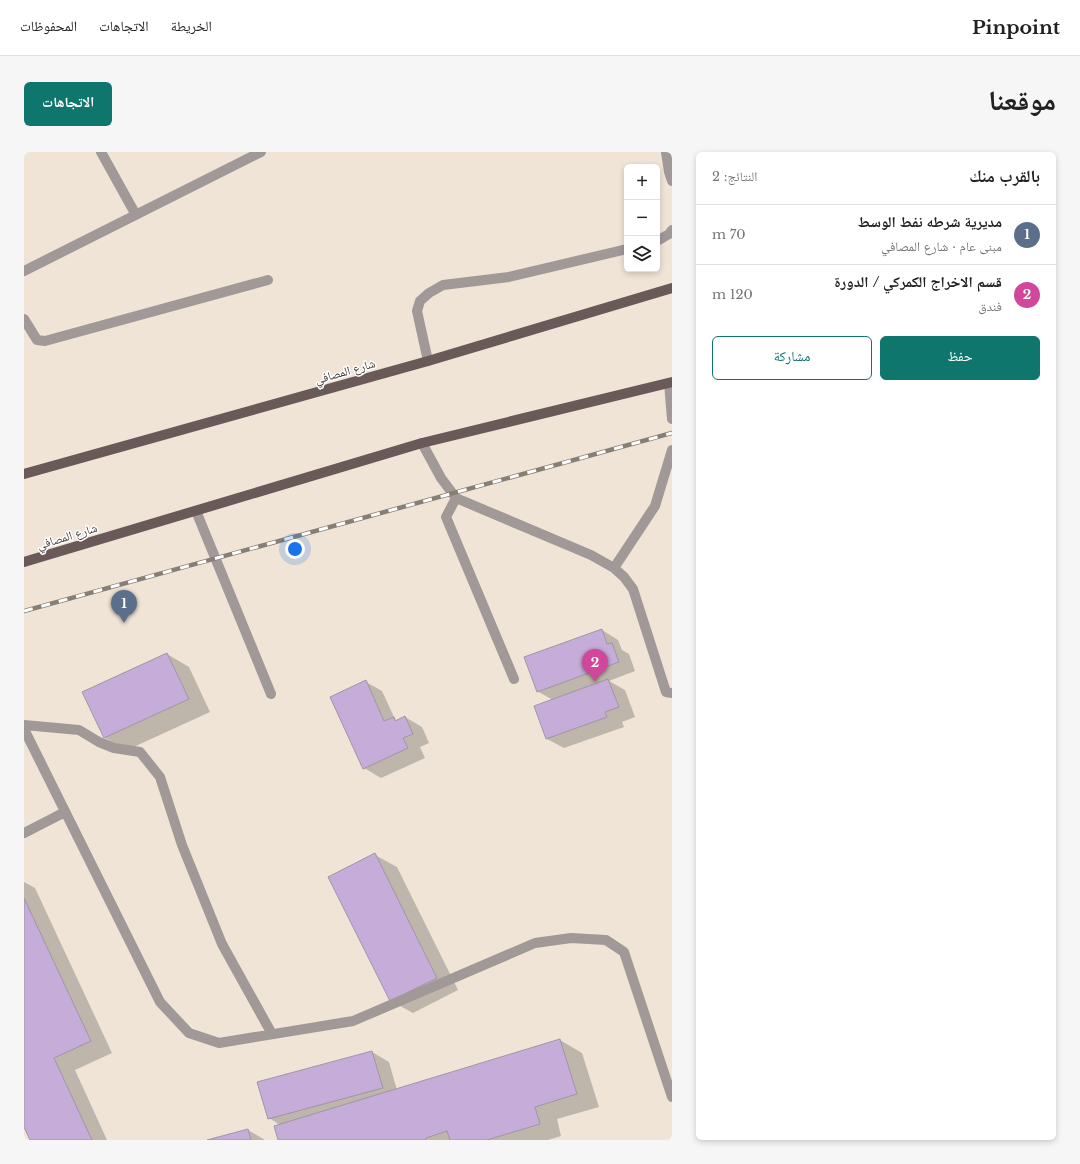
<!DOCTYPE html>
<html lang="ar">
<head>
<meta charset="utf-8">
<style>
  body { margin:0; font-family:"Libre Baskerville","Noto Naskh Arabic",serif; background:#f6f6f6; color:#222; direction:rtl }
  .controls { position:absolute; right:12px; top:12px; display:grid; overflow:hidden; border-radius:6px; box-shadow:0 2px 6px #0003 }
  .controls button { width:36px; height:36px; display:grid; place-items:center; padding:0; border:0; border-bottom:1px solid #e0e0e0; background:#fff; color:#222; font:20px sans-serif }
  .you { position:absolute; left:271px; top:397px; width:14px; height:14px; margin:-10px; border:3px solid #fff; border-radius:50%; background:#1a73e8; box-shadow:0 0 0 6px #1a73e833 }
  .badge { display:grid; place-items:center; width:26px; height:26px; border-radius:50%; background:#0f766e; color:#fff; font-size:13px; font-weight:700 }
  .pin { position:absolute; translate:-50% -33px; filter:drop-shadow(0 1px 2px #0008) }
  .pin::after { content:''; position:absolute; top:21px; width:14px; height:12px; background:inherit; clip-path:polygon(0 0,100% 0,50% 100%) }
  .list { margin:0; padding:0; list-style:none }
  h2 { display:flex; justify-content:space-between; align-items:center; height:52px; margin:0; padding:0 16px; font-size:17px }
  h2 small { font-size:13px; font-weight:400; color:#767676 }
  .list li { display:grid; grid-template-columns:26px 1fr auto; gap:12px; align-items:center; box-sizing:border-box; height:60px; padding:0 16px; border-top:1px solid #e0e0e0 }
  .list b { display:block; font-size:15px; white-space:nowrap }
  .list p { margin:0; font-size:13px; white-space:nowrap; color:#767676 }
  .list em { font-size:13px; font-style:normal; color:#767676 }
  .actions { display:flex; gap:8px; padding:12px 16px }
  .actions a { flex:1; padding:9px 0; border:1px solid #0f766e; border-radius:6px; text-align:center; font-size:14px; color:#0f766e }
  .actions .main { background:#0f766e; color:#fff }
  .icon { flex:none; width:22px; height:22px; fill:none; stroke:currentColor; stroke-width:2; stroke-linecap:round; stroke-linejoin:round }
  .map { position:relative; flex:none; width:648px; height:988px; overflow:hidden; direction:ltr; border-radius:6px }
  header { display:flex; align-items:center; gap:24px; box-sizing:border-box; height:56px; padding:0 20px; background:#fff; border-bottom:1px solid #e0e0e0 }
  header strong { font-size:19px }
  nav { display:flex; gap:22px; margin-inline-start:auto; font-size:14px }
  .intro { display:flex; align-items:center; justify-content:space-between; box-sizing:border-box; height:96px; padding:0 24px }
  h1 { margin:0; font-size:28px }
  .button { padding:10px 18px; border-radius:6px; background:#0f766e; color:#fff; font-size:14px; font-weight:700 }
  main { display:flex; gap:24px; padding:0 24px }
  aside { flex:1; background:#fff; border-radius:6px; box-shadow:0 2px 6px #0003 }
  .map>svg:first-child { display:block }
</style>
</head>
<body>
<header>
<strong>Pinpoint</strong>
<nav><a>الخريطة</a><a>الاتجاهات</a><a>المحفوظات</a></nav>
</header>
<div class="intro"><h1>موقعنا</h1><a class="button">الاتجاهات</a></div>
<main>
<aside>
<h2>بالقرب منك<small>النتائج: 2</small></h2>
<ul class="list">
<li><span class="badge" style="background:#5c6f8a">1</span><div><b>مديرية شرطه نفط الوسط</b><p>مبنى عام · شارع المصافي</p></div><em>70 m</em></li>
<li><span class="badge" style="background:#d1479c">2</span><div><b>قسم الاخراج الكمركي / الدورة</b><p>فندق</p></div><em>120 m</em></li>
</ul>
<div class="actions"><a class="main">حفظ</a><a>مشاركة</a></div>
</aside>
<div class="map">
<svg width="648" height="988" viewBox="0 0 648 988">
  <rect width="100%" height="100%" fill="#efe4d6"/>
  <path fill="#0003" d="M578,478L594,488L598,498L605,502L611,519L585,529L601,538L611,565L598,570L600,575L540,596L523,587L511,555L529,548L513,539Z
    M143,502L165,515L186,560L103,598L81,586Z
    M342,530L358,539L371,567L374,569L381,565L398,575L405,591L396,595L401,606L357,626L340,616Z
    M351,703L373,715L434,838L389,861L367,849Z
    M0,730L11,736L88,901L51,918L83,988H7L0,972Z
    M536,888L558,901L575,955L533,967L537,984L524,988H255L256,973L245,966L348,900L365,910L373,938Z
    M224,978L241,988H187Z"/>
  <path fill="#c6acd8" stroke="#9e96a4" d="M578,477L583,492L588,491L595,510L513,540L500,505Z
    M143,501L165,547L80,586L58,540Z
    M584,527L595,555L581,560L583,565L522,587L510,554Z
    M342,528L360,569L370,565L371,569L381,564L389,582L379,586L384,596L339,617L306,545Z
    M351,701L413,826L366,849L304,725Z
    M0,746L67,889L30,906L68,988H6L0,975Z
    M536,887L553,942L511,955L516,972L463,988H426L423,979L402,986V988H254L250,974Z
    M348,899L359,936L244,967L233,930Z
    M224,977L227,988H183Z"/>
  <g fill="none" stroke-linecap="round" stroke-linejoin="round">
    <path stroke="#a19998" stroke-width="10" d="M77,0L112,63
      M642,0L645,20L648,29
      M633,89L645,82L648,78
      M0,119L237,0
      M0,167L13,188L21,189L244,128
      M404,209L393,159L396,149L405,141L419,133L485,125L603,97
      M645,231L648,267
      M398,291L417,326L432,346L567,403L590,416L600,425L609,437L642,540L648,541
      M432,346L422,365L490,527
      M172,359L247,542
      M590,416L631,354L648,298
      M0,573L55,578L75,590L90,596L116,600L136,625L158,693L198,792L248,882
      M0,577L136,850L165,881L195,891L329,869L511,791L547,786L582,788L600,800L648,945
      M0,681L41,660"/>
    <path stroke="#695a59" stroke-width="10" d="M0,322L404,209L648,136
      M0,410L398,291L648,230"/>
    <g stroke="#867f76" stroke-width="4.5">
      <path id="rail" d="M0,459L648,281"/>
    </g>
    <use href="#rail" stroke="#fff" stroke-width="3" stroke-dasharray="9" stroke-linecap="butt"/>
  </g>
  <g text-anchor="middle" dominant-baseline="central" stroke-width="3" stroke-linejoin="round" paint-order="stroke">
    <g font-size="12" fill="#3d3833" stroke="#fff">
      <text transform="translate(321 219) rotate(-16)">شارع المصافي</text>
      <text transform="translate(43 384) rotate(-17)">شارع المصافي</text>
    </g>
  </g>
</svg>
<div class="controls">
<button>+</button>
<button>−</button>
<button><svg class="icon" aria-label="layers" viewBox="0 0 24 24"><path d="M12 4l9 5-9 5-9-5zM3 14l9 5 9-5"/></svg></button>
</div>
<div class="you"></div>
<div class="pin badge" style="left:100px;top:471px;background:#5c6f8a">1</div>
<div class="pin badge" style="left:571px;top:530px;background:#d1479c">2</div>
</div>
</main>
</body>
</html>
